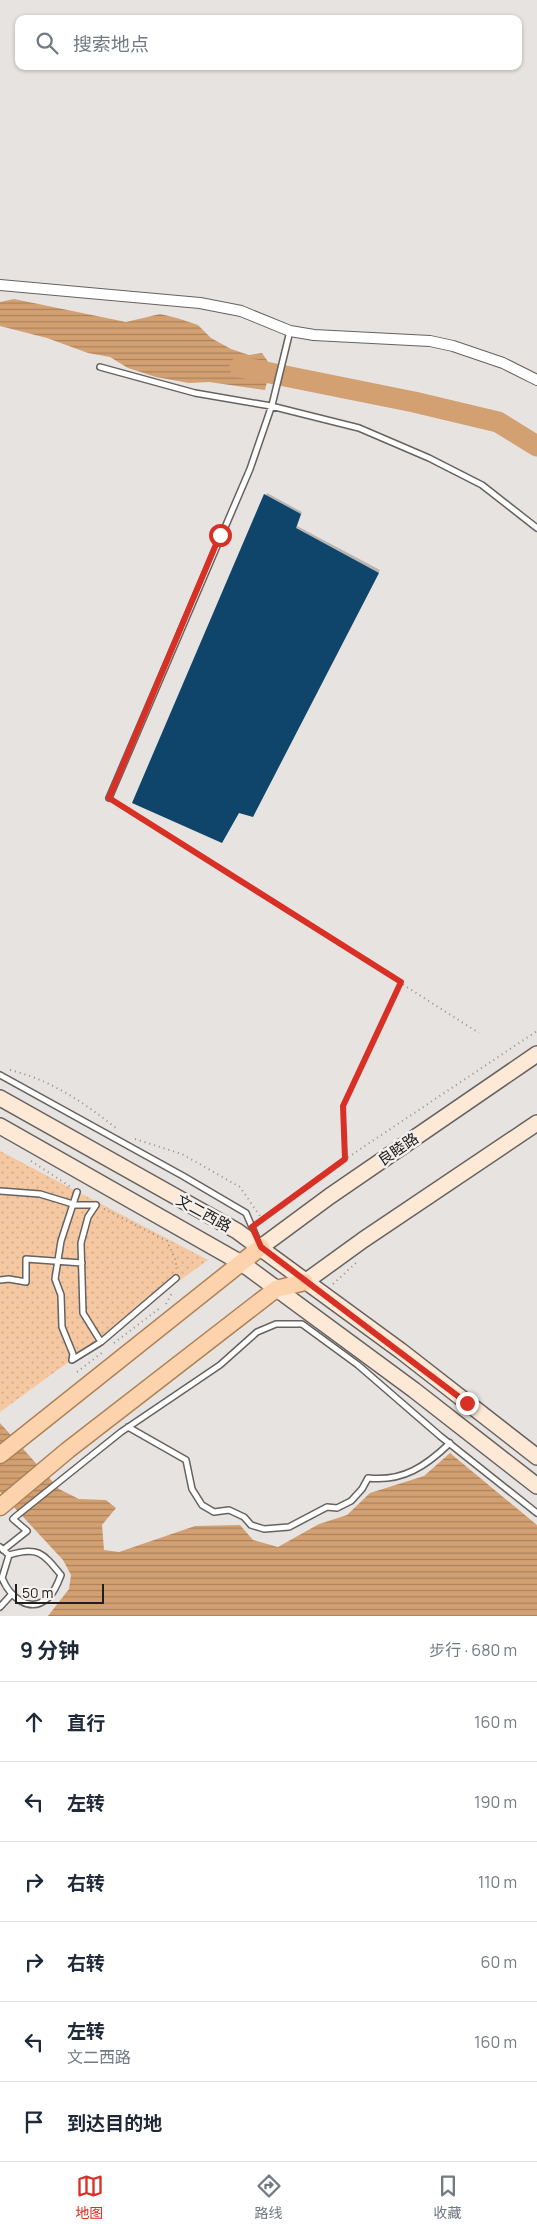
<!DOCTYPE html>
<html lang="zh">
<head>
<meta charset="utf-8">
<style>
  body { margin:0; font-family:Manrope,"Noto Sans SC",sans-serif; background:#f6f6f7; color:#1f2937 }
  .scale { position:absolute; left:15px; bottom:12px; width:89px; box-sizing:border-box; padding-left:5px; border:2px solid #22201f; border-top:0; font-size:14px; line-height:18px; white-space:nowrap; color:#22201f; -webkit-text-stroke:4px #f4f0ed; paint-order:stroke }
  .stop { position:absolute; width:15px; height:15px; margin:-11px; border:4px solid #d93025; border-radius:50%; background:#fff }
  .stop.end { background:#d93025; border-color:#fff; box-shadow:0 1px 5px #0008 }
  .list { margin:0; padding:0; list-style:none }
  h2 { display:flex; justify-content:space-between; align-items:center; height:65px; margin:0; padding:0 20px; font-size:21px }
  h2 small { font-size:16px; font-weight:400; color:#747a83 }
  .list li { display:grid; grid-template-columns:32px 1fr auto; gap:15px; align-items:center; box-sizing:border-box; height:80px; padding:0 20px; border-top:1px solid #e0e1e3 }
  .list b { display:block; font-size:19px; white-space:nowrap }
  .list p { margin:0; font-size:16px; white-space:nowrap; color:#747a83 }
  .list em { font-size:16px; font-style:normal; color:#747a83 }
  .icon { flex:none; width:28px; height:28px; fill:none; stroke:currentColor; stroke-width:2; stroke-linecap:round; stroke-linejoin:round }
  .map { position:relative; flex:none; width:537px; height:1616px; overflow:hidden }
  .search { position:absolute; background:#fff; box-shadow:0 1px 4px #0004; left:15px; right:15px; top:15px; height:55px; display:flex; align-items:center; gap:12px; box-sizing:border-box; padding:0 18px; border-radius:10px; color:#747a83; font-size:19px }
  .sheet { height:545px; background:#fff }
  nav { display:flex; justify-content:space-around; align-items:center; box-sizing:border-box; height:70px; border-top:1px solid #e0e1e3; background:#fff; font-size:14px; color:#747a83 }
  nav a { display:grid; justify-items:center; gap:2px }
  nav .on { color:#d93025 }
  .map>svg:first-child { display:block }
</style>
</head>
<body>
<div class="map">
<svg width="537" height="1616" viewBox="0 0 537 1616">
  <defs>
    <pattern id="grass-dots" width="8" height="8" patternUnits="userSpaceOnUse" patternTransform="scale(1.25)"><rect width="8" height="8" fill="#f5c8a1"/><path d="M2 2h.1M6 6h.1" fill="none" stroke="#d2ac8a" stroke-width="1.8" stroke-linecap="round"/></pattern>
    <pattern id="water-rules" width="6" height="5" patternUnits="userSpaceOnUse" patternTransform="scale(1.25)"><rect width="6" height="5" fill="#d3a072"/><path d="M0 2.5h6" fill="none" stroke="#ab825d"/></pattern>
  </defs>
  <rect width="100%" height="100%" fill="#e7e3e0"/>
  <path fill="url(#grass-dots)" d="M0,1151L208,1260L0,1412Z"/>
  <path fill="url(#water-rules)" d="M14,299L126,322L160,314L177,318L198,325L211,338L231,349L249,355L262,353L271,366L265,390L209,382L189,383L156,377L128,368L110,357L88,353L47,338L0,326V302Z
    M0,1423L59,1489L79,1499L106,1500L116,1508L102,1525L104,1550L119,1552L195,1526L240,1525L253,1540L278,1547L319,1524L347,1515L370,1493L424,1476L450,1453L537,1525V1616H48L69,1589L71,1575L63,1560L0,1492Z"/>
  <path fill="#0003" d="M267,493L302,512L297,526L380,570L254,813L239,812L222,842L133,802Z"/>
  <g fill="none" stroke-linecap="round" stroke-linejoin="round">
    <path stroke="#d3a072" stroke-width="21" d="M240,367L414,402L498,422L537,446"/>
  </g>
  <path fill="#0f446b" d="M264,494L301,514L296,528L379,573L253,817L239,813L222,843L132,803Z"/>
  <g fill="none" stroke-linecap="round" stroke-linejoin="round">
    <g stroke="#656260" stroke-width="8">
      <path id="service" d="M100,367L195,393L271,406L359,428L429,458L482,485L537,528
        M109,798L250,469L272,405L290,331
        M0,1075L183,1176L246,1213L258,1241
        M0,1191L40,1194L76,1205H96
        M77,1192L61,1241L55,1279L61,1295L62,1327L73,1354L72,1360L101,1342L176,1278
        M96,1205L88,1217L81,1243L83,1313L101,1342
        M0,1280L9,1279L26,1282V1259L82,1263
        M128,1427L186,1460L192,1489L202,1505L214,1512L229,1510L244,1517L251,1525L264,1529L289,1527L327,1507L337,1508L351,1501L362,1489L368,1478C403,1482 426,1466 450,1443
        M15,1517L121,1432L220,1365L257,1332L276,1324H302L358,1365L440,1436L537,1513
        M0,1547L9,1555C38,1546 43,1553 61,1575C58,1583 55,1591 49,1597C30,1615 10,1597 2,1578L9,1555
        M3,1550L27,1531L13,1519
        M0,1607L11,1595"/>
    </g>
    <g stroke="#656260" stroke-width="12">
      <path id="minor" d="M0,285L200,303L241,311L290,331L314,335L430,341L453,346L503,363L537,380"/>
    </g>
    <g stroke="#656260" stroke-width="18">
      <path id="secondary" d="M0,1098L237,1231L401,1351L537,1457
        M0,1126L243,1264L414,1390L537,1486
        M261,1247L330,1196L537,1054
        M305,1282L363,1240L537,1123"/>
    </g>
    <g stroke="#ae8258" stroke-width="19">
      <path id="primary" d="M0,1455L261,1247
        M0,1507L68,1450L276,1289L305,1282"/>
    </g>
    <path stroke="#94918f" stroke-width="2" stroke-dasharray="1 4" stroke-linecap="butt" d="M116,802L479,1033
      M10,1070C51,1080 83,1102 116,1128
      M135,1139L182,1154L240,1187L262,1219
      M345,1159L343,1106L401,982
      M31,1161L71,1187
      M104,1209L167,1241L176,1261V1269
      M259,1222L320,1176L537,1031
      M333,1284L357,1262
      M166,1304L172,1293
      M114,1343L160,1308
      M77,1372L103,1352"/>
    <use href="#service" stroke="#fff" stroke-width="5"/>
    <use href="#minor" stroke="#fff" stroke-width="10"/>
    <use href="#secondary" stroke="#fee9d6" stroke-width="15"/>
    <use href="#primary" stroke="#fcd3ad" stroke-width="16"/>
  </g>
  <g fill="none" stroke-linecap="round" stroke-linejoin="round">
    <path stroke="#d93025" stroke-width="6" d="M220,535L109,798L401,982L343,1106L345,1159L252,1227L261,1247L467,1403"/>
  </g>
  <g text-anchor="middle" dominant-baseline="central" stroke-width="5" stroke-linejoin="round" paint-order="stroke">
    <g font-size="15" fill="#22201f" stroke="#f4f0ed">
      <text transform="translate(398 1149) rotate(-34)">良睦路</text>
      <text transform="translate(204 1213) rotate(29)">文二西路</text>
    </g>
  </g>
</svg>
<div class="scale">50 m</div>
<div class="stop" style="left:220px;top:535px"></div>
<div class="stop end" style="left:467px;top:1403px"></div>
<div class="search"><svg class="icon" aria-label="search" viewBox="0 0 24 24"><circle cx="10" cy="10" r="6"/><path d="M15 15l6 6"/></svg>搜索地点</div>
</div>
<section class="sheet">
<h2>9 分钟<small>步行 · 680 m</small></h2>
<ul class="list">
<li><svg class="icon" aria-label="ahead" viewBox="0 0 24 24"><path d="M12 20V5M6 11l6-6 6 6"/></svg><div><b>直行</b></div><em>160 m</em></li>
<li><svg class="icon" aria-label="left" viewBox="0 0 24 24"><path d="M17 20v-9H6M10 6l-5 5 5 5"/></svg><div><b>左转</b></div><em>190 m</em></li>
<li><svg class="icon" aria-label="right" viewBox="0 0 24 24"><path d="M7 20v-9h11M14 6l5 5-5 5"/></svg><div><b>右转</b></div><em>110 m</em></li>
<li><svg class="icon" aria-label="right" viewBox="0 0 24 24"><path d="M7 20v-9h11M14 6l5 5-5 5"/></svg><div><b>右转</b></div><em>60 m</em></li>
<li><svg class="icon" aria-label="left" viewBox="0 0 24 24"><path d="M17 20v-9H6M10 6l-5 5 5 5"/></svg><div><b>左转</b><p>文二西路</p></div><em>160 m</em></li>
<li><svg class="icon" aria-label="arrive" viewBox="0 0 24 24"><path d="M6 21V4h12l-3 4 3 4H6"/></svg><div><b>到达目的地</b></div></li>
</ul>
</section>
<nav>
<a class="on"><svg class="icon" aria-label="map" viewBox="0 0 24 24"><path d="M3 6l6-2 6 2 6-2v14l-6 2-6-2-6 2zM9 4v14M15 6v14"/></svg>地图</a>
<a><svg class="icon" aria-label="directions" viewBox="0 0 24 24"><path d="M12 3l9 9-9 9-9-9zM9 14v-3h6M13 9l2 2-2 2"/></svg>路线</a>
<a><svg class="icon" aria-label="saved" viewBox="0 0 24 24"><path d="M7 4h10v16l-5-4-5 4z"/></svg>收藏</a>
</nav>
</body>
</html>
